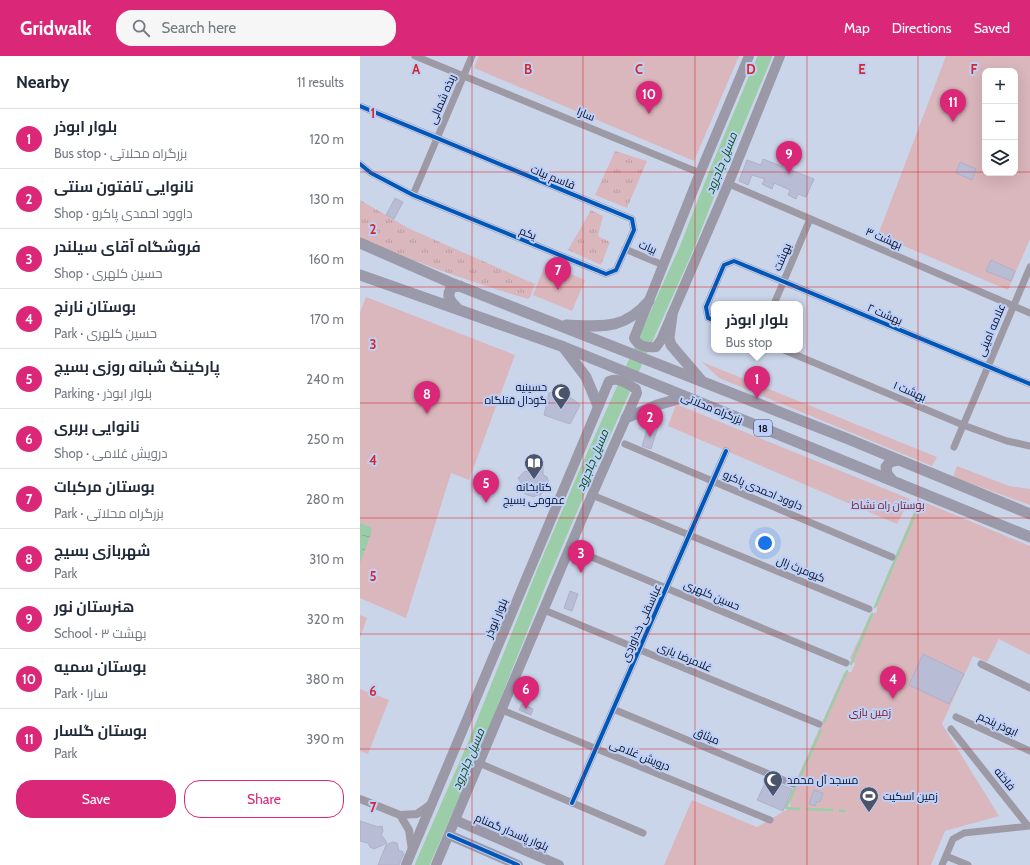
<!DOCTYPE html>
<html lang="en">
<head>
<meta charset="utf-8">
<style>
  body { margin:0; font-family:Cabin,Cairo,sans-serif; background:#f6f6f7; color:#1f2937 }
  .controls { position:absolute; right:12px; top:12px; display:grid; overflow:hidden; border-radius:8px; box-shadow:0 4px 16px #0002 }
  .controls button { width:36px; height:36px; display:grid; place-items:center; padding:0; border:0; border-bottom:1px solid #e0e1e3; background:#fff; color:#1f2937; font:20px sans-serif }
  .you { position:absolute; left:405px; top:487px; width:14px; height:14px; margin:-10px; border:3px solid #fff; border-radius:50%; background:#1a73e8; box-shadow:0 0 0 6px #1a73e833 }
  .badge { display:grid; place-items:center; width:26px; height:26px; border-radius:50%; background:#db2777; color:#fff; font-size:13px; font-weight:700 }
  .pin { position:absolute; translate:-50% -33px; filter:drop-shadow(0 1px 2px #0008) }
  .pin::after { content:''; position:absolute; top:21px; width:14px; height:12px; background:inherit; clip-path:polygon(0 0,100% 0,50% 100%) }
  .popup { position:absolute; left:351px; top:245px; width:92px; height:52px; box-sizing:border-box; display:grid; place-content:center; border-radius:8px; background:#fff; filter:drop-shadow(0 1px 3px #0005); font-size:13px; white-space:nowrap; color:#747a83 }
  .popup b { font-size:15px; color:#1f2937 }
  .popup::after { content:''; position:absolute; left:50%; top:100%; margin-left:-8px; border:8px solid transparent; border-top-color:#fff }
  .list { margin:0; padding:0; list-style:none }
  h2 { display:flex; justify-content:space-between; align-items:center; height:52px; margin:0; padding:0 16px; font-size:17px }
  h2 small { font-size:13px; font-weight:400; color:#747a83 }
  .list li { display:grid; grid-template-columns:26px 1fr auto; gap:12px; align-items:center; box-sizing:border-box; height:60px; padding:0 16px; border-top:1px solid #e0e1e3 }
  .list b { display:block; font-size:15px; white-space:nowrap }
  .list p { margin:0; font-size:13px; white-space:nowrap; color:#747a83 }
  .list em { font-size:13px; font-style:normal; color:#747a83 }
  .actions { display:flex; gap:8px; padding:12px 16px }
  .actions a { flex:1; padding:9px 0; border:1px solid #db2777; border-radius:16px; text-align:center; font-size:14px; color:#db2777 }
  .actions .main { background:#db2777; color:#fff }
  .icon { flex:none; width:22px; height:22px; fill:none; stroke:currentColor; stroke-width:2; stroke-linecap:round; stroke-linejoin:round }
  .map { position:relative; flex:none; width:670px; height:809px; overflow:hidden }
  header { display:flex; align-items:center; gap:24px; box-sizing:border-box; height:56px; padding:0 20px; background:#db2777; color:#fff }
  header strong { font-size:19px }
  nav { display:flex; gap:22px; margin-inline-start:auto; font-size:14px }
  .search { width:280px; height:36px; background:#f6f6f7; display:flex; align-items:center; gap:10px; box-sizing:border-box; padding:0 14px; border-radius:16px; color:#747a83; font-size:15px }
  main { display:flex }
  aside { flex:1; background:#fff }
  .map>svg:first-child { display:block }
</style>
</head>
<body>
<header>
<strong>Gridwalk</strong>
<div class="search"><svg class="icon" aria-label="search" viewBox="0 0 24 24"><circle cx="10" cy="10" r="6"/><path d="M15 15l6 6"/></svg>Search here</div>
<nav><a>Map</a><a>Directions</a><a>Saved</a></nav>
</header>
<main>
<aside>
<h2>Nearby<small>11 results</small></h2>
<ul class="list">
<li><span class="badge">1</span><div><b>بلوار ابوذر</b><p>Bus stop · بزرگراه محلاتی</p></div><em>120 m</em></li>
<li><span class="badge">2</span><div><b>نانوایی تافتون سنتی</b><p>Shop · داوود احمدی پاکرو</p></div><em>130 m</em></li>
<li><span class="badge">3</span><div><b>فروشگاه آقای سیلندر</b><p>Shop · حسین کلهری</p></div><em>160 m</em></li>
<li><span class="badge">4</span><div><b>بوستان نارنج</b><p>Park · حسین کلهری</p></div><em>170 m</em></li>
<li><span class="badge">5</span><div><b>پارکینگ شبانه روزی بسیج</b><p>Parking · بلوار ابوذر</p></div><em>240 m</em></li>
<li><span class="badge">6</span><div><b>نانوایی بربری</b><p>Shop · درویش غلامی</p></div><em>250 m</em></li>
<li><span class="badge">7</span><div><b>بوستان مرکبات</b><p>Park · بزرگراه محلاتی</p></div><em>280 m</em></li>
<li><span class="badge">8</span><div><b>شهربازی بسیج</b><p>Park</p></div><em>310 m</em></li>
<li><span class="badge">9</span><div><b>هنرستان نور</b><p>School · بهشت ۳</p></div><em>320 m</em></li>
<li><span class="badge">10</span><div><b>بوستان سمیه</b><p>Park · سارا</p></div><em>380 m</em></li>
<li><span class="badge">11</span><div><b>بوستان گلسار</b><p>Park</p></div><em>390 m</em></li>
</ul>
<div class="actions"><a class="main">Save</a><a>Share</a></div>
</aside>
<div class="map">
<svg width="670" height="809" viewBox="0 0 670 809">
  <defs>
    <pattern id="grass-tufts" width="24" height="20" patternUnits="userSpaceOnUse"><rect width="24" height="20" fill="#d9b7bc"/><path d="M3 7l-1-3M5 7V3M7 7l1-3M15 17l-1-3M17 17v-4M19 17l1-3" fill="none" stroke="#b99ca1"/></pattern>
    <pattern id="water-ripples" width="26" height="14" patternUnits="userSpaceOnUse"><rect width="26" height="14" fill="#9bcda8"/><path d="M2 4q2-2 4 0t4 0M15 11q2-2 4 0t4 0" fill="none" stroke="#84af90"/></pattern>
  </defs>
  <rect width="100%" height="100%" fill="#cbd5ea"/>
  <path fill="url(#grass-tufts)" d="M255,95L287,105L267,152L235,139Z
    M0,144L48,172L177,229H174L171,240L168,243C111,226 54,206 0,182Z
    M231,154L243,160L238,180L250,186L241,209L208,194Z"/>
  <path fill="#d9b7bc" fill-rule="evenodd" d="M119,0H379L334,105L114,12Z
    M586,0H670V183L648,234L518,179ZM625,15H655V117H625Z
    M186,207L225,224L212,255L173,239Z
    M6,241L155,299L109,424L91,417L46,562L0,542V256Z
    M342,306L577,401L572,410L359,322Z
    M316,348L550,443L537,468L308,370Z
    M597,410L649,430L670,433V449L593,421Z
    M559,444L670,490V599L639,583L627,606L613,600L582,668L639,760L585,775L571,809H304L332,744L397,771L430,752L431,736L484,617L491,616L495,608L490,602L510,559L517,556V543Z
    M0,559L7,562L0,582Z
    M0,633L29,644L8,698L0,695Z"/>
  <path fill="url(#water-ripples)" d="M0,467L11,471L12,475L0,507Z"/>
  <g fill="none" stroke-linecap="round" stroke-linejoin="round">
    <path stroke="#9bcda8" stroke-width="2.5" d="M559,449V448
      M515,551L556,456
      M491,608L512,558
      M464,666L487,615
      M439,753L426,752L461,674
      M447,753L472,754
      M480,755H485"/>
    <path stroke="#9bcda8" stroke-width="14" d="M62,809L114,690L182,520L228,412L327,191L356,117L405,0"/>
  </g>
  <path fill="#b8bcd4" stroke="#aeb1c8" d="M403,103L454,123L446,141L438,138L436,143L428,139L430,134L414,127L412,133L402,128L405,123L392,119L388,129L379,125L387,104L401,109Z
    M600,106L616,113L612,124L596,117Z
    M35,142L43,146L34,163L26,159Z
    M631,204L655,215L651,225L626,215Z
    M195,336L210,341L220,349L210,368L184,359L189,337Z
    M288,371H298L291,393L282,390Z
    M174,409L183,410V419L187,421L189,427L188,432L183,435L181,439H177L174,441L165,438L164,433L159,431L161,427L158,422L165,415L170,416V411Z
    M210,535L218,538L212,555L204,552Z
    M563,598L604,618L589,648L549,629Z
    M162,648L173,653L171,659L159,654Z
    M407,723L432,733L423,755L397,744Z
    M454,734L463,737L460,746L457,745L455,750L449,748Z
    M0,765L18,771L22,770L23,776L21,778L27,787L14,793L10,791L8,787L0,785Z
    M33,786L37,787L39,795H42L44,798L39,809H18L26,789Z"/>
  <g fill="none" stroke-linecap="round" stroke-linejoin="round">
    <path stroke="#9d99a5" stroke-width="7" d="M55,0L340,117
      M0,50L272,163L274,174L256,214L246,218L53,139L11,117L0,108
      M369,128L670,257
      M53,139L112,0
      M265,193L303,209
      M414,248L450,163
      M354,264L348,262L346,251L364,209L374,205L670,328
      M424,294L603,369L647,385L670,390
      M265,388L532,501
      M594,391L670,211
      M232,439L509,553
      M210,492L486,607
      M184,554L459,668
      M621,608L670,632
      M253,653L433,728
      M142,654L410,764
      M596,661L670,695
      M591,673L668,770
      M119,707L283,777
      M212,747L366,395
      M586,800L608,809
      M582,809L593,783L604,777L670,770"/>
    <path stroke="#9d99a5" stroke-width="8" d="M0,743L40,759L49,774L52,794
      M40,759L57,758L71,748"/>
    <path stroke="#9b99a8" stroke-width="10" d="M389,0L340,117L274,282C278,290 287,292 296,291L301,284L372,119L420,0
      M95,764L199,809
      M89,779L158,809
      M46,809L249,325C258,321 268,328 276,333L277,337L232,439L76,809"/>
    <path stroke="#9b9aaa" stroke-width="11" d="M0,187L89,226L488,383L670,458
      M0,219L204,291L670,481
      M98,253C91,246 85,241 92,231L100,230
      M312,259L309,282L311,289L341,324
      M206,269C241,270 263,275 289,245
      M204,292L226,321L238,350
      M266,362L297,349L325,341
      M532,424L527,418L526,411L530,406L539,404"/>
    <g stroke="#bed0f7" stroke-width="6">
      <path id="cycleway" d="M0,50L272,163L274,174L256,214L246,218L53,139L11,117L0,108
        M354,264L348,262L346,251L364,209L374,205L670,328
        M212,747L366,395
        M89,779L158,809"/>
    </g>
    <use href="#cycleway" stroke="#0057b8" stroke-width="4"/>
  </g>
  <path fill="none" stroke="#d62828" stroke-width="1" stroke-opacity="0.55" d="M112,0V809M223,0V809M335,0V809M447,0V809M558,0V809M0,116H625M655,116H670M0,231H670M0,347H670M0,462H670M0,578H670M0,693H670"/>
  <defs>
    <g id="mosque-pin" transform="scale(1)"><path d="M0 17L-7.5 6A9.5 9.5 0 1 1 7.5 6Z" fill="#4b546a" stroke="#bed0f7"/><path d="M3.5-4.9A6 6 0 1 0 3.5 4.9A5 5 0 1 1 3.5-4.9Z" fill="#fff"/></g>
    <g id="library-pin" transform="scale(1)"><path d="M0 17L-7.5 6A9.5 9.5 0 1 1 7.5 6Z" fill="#4b546a" stroke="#bed0f7"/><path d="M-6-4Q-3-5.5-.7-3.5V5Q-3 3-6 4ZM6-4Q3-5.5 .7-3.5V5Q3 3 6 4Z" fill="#fff"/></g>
    <g id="stadium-pin" transform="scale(1)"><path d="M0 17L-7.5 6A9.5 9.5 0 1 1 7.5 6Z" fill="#4b546a" stroke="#bed0f7"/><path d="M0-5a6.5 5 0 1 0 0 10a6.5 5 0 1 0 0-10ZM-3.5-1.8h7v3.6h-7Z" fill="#fff"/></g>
  </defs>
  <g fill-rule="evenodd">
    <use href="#mosque-pin" x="201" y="337"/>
    <use href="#library-pin" x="174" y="407"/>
    <use href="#mosque-pin" x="413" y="724"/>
    <use href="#stadium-pin" x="509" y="740"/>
  </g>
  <g text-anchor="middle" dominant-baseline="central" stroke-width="4" stroke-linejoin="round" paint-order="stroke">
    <rect fill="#bed0f7" stroke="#3d4864" stroke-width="1" x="394" y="364" width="18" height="16" rx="3"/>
    <g font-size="10" font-weight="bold" fill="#060e25">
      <text x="403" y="372">18</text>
    </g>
    <g font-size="11" fill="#060e25" stroke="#bed0f7">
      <text transform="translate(82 43) rotate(-67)">ربذه شمالی</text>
      <text transform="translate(226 58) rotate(22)">سارا</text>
      <text transform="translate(193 121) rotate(22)">قاسم بیات</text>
      <text transform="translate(168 177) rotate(22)">یکم</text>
      <text transform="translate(524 182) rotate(23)">بهشت ۳</text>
      <text transform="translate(288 191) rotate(23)">بیات</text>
      <text transform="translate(422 201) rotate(-67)">بهشت</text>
      <text transform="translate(525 258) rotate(23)">بهشت ۲</text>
      <text transform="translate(631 274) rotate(-67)">علامه امینی</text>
      <text transform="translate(550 335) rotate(23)">بهشت ۱</text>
      <text transform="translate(352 352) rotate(22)">بزرگراه محلاتی</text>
      <text transform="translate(403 434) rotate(23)">داوود احمدی پاکرو</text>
      <text transform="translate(441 513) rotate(22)">کیومرث زال</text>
      <text transform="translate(352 539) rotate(23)">حسین کلهری</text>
      <text transform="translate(136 562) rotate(-67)">بلوار ابوذر</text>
      <text transform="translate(281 567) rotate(-66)">عباسقلی خداوردی</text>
      <text transform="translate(325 601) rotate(23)">غلامرضا یاری</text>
      <text transform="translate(638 668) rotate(25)">ابوذر پنجم</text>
      <text transform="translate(347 680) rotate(23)">میثاق</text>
      <text transform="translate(280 699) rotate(22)">درویش غلامی</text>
      <text transform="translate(645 723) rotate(51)">فاخته</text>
      <text transform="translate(152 776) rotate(23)">بلوار پاسدار گمنام</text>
    </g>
    <g font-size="11" fill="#060e25" stroke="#bed0f7" text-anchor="start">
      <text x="187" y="331" text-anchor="end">حسینیه<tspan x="187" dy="13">گودال قتلگاه</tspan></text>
      <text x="174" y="431" text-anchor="middle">کتابخانه<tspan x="174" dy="13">عمومی بسیج</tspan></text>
      <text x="427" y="724">مسجد آل محمد</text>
      <text x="523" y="740">زمین اسکیت</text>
    </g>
    <g font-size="11" fill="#821619" stroke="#bed0f7">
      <text x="528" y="449">بوستان راه نشاط</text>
      <text x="510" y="656">زمین بازی</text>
    </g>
    <g font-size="12" font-style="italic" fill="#055116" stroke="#bed0f7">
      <text transform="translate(361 107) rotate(-68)">مسیل جاجرود</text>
      <text transform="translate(232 404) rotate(-67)">مسیل جاجرود</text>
      <text transform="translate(108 703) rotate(-67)">مسیل جاجرود</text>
    </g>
  </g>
  <g font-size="13" text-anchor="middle" font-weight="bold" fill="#d62828" stroke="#bed0f7" stroke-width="4" stroke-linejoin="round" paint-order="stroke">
    <text x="56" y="18">A</text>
    <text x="168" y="18">B</text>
    <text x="279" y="18">C</text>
    <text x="391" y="18">D</text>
    <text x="502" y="18">E</text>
    <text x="614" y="18">F</text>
    <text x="13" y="62">1</text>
    <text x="13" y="178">2</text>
    <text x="13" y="293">3</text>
    <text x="13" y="409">4</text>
    <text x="13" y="525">5</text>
    <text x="13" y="640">6</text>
    <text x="13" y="756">7</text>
  </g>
</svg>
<div class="controls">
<button>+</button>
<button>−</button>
<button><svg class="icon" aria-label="layers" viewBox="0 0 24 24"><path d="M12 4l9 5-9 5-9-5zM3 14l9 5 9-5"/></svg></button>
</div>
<div class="you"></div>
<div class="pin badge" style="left:397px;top:343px">1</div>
<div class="popup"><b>بلوار ابوذر</b>Bus stop</div>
<div class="pin badge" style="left:290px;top:381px">2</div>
<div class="pin badge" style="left:221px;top:517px">3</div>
<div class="pin badge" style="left:533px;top:643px">4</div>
<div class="pin badge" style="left:126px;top:447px">5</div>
<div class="pin badge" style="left:166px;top:653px">6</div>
<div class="pin badge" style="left:198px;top:234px">7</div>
<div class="pin badge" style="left:67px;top:358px">8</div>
<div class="pin badge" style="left:429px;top:118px">9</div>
<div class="pin badge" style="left:289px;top:58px">10</div>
<div class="pin badge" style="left:593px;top:66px">11</div>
</div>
</main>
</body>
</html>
